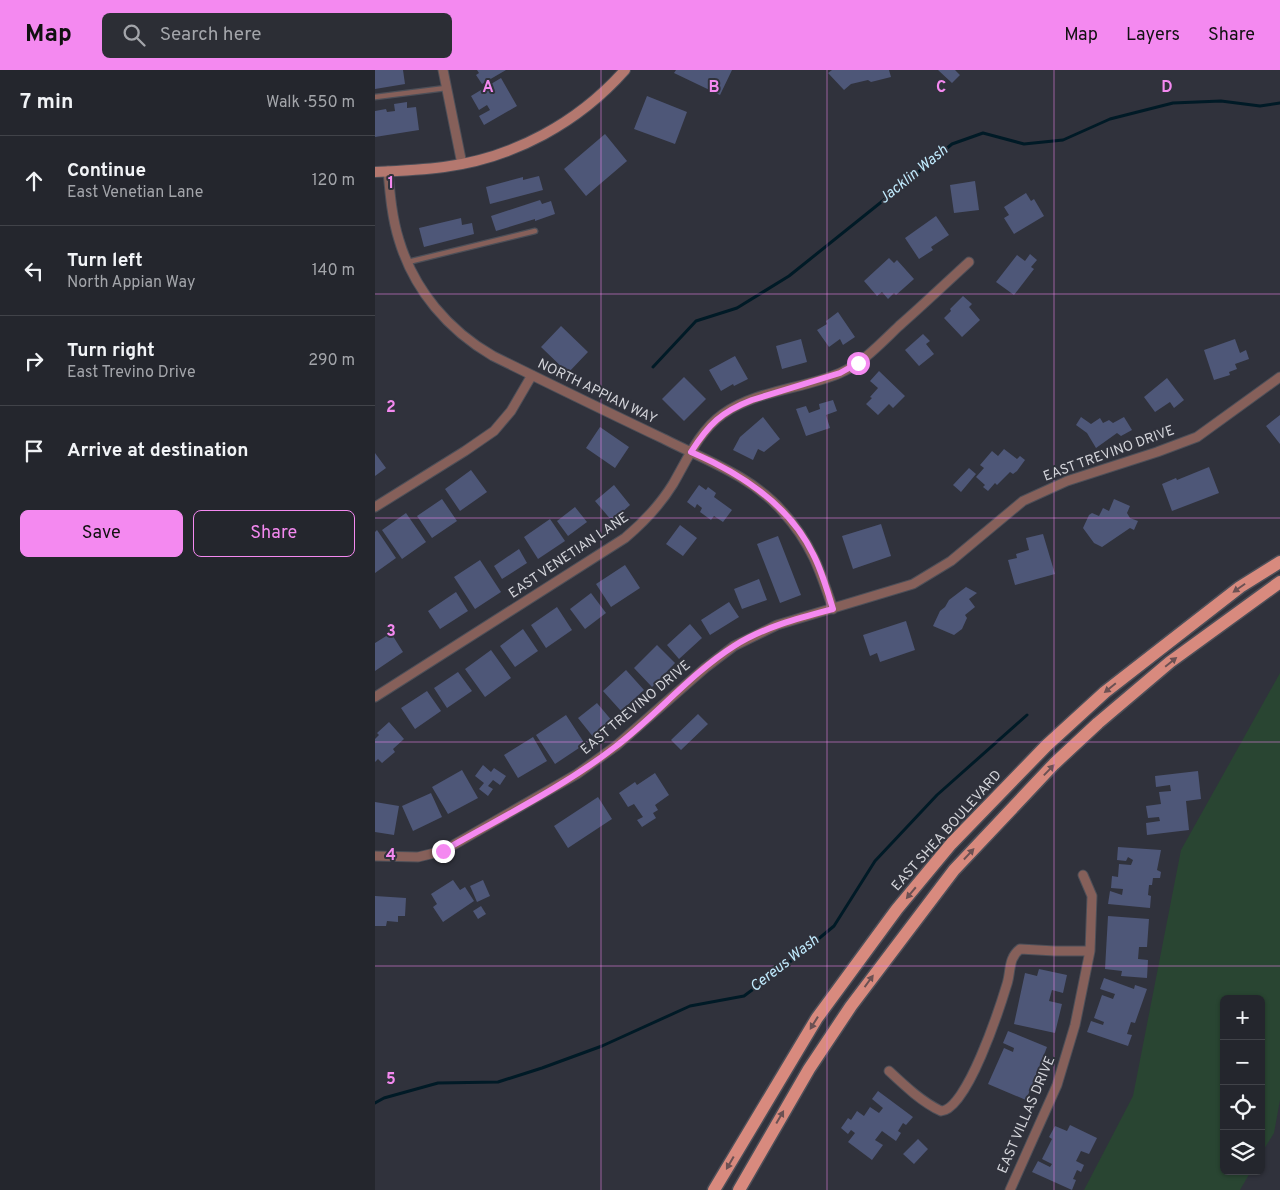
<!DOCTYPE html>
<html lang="en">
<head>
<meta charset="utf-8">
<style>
  body { margin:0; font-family:Overpass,sans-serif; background:#2c2e35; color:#f1f3f6 }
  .controls { position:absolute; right:15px; bottom:15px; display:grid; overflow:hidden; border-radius:8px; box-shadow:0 1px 4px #0004 }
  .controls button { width:45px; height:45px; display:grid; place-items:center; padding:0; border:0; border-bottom:1px solid #414349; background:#24262d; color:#f1f3f6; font:25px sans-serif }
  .stop { position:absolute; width:15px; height:15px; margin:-11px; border:4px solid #f489f0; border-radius:50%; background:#fff }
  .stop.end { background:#f489f0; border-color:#fff; box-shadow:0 1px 5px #0008 }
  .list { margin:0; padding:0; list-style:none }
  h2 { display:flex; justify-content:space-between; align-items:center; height:65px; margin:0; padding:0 20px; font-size:21px }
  h2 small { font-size:16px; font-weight:400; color:#a3a5aa }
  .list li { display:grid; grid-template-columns:32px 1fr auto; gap:15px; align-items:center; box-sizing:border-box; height:90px; padding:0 20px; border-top:1px solid #414349 }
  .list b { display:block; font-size:19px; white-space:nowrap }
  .list p { margin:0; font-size:16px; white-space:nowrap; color:#a3a5aa }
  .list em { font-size:16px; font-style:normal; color:#a3a5aa }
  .actions { display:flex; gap:10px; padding:15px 20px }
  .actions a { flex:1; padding:11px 0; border:1px solid #f489f0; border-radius:8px; text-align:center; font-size:18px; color:#f489f0 }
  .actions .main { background:#f489f0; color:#111 }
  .icon { flex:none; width:28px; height:28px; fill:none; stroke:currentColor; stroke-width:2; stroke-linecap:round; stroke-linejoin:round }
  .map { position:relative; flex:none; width:905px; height:1120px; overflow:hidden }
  header { display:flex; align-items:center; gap:30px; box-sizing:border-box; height:70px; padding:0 25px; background:#f489f0; color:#111 }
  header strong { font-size:24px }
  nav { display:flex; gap:28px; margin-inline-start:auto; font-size:18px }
  .search { width:350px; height:45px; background:#2c2e35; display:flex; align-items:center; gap:12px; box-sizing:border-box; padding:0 18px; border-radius:8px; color:#a3a5aa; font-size:19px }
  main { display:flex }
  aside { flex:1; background:#24262d }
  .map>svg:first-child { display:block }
</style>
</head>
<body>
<header>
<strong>Map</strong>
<div class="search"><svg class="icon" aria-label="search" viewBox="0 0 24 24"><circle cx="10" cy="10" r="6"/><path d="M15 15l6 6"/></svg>Search here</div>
<nav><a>Map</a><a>Layers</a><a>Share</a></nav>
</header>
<main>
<aside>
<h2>7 min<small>Walk · 550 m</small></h2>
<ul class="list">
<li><svg class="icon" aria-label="ahead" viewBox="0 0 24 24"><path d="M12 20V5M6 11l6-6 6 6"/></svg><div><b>Continue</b><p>East Venetian Lane</p></div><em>120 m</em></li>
<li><svg class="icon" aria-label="left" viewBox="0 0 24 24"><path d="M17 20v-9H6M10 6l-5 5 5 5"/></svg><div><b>Turn left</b><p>North Appian Way</p></div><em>140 m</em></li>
<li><svg class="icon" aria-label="right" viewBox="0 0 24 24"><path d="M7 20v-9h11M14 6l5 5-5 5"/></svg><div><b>Turn right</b><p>East Trevino Drive</p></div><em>290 m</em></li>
<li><svg class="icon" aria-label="arrive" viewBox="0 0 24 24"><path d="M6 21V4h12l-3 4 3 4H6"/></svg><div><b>Arrive at destination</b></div></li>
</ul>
<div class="actions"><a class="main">Save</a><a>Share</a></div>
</aside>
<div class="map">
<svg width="905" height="1120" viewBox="0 0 905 1120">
  <rect width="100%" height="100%" fill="#30323c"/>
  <path fill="#294532" d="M905,603V1030L899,1063L886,1084V929H849V1101H876L865,1120H709L758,1026L806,780Z"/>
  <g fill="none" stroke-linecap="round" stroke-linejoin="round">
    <path stroke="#001a26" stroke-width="3" d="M278,297L321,251L362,238L414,206L530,113L577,74L608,63L649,74L688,70L735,49L798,33L846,31L885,36L905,33
      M0,1033L9,1028L63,1013L123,1012L167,998L227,976L315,936L369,926L424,885L459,856L500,791L562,725L652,645"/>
  </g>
  <path fill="#4e5778" d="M0,0H28L30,14L0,19Z
    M102,0H131L107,14L101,5L104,3Z
    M301,0H357L345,25L299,3Z
    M457,0H514L516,7L496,12L493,10L476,14L469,20L453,3Z
    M563,0H580L585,5L577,13Z
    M126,8L142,36L109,55L104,46L115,40L112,35L104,40L96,26Z
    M272,26L312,42L300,74L259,59Z
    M32,32V38L41,37L44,60L0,67V41L11,39L12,42L20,41L19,34Z
    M230,64L252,91L211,126L189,99Z
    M164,106L168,120L115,134L111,117L148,107V110Z
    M600,111L604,140L579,143L575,115Z
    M651,123L656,131L659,129L669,146L639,164L629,148L634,145L629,137Z
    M165,130L167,134L176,131L180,144L160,151V149L121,161L116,146Z
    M561,146L574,165L556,177L558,180L544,189L530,168Z
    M86,148L87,155L97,153L99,164L49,177L44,158Z
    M655,184L662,190L656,197L659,199L639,225L621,212L642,185L650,191Z
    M514,188L519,193L522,190L539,209L521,225L519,223L513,229L507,222L502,226L489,211Z
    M588,226L597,234L594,237L605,250L587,267L569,248L576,241L575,239Z
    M463,242L480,267L468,275L465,269L454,277L442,260L452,254L451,251Z
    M186,256L213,282L193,303L166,277Z
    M548,264L555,271L551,274L559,284L544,296L530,280Z
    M426,269L432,292L407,299L401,276Z
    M860,269L865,283L871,280L874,289L860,294L862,299L854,302L855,305L839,310L829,280Z
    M360,286L373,309L359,316L358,314L346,321L334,300Z
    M504,301L530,326L518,338L514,334L503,345L491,334L497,328L495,327L503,318L495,311Z
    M309,307L331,329L309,351L287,329Z
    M792,308L809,330L799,338L795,332L780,342L769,327Z
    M458,330L462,341L451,345L455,358L431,366L421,339L431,336L434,343L445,339L444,334Z
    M905,345V374L891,356Z
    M388,347L405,369L389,382L383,379L378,390L358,380L365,367Z
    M706,347L716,354L725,348L728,353L734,350L738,353L749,347L757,360L746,366L742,363L721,378L712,363L701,355Z
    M225,357L254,377L240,398L211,378Z
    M629,379L642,389L645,386L650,390L642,401L638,404L635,402L622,415L620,413L613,421L608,417L610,415L601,407L609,398L605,395L617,381L623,386Z
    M0,383L11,398L0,406Z
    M834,397L844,423L797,441L787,414L801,408L802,410Z
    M594,398L601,404L586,422L578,415Z
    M96,400L112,422L85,441L70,419Z
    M239,415L255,435L237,451L220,431Z
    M324,415L331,420L333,417L341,423L339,427L357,440L348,452L339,446L336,450L325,442L327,438L322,434L320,438L312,432Z
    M67,429L82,451L57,468L42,446Z
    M739,429L755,436L752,443L755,448L763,451L759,460L755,458L727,477L719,473L708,458L714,445L717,443L724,446L728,438L734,441Z
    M200,437L212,452L193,466L182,451Z
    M31,443L51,472L27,489L7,460Z
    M175,449L190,471L163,489L149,467Z
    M506,454L516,486L478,499L467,466Z
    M305,455L322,468L308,486L291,474Z
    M2,460L21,488L0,503V462Z
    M668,464L680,504L640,515L633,490L642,488L641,484L654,480L651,468Z
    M403,466L426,525L405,533L382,474Z
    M144,479L152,493L127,509L119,496Z
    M105,490L126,522L100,539L79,507Z
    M250,495L265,518L236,537L221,514Z
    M384,509L392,530L367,539L359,519Z
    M591,517L602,523L594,529L600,537L590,545L592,548L587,559L579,565L558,556L565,541L570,537L574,530Z
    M81,522L93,541L65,559L53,541Z
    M216,523L231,543L210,559L195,539Z
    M354,532L364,547L335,565L326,550Z
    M182,537L197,560L171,578L156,555Z
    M531,551L540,580L505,592L502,583L495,586L488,565Z
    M315,554L327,568L304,589L292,575Z
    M148,559L163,581L140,597L125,576Z
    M16,563L28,582L0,601V573Z
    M282,575L300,593L277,617L259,598Z
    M116,580L136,608L110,627L90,599Z
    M251,600L269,620L246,641L228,621Z
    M83,602L97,621L72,638L59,618Z
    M52,621L66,641L40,659L26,638Z
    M222,633L238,652L219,668L203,648Z
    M323,644L333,654L306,680L296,670Z
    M191,645L210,674L180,694L161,665Z
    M14,652L29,669L18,679L20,682L7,693L3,689L0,692V669L4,665L2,663Z
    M158,667L172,691L143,708L129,685Z
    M108,695L116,702L119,698L131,706L125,715L118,710L113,716L118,719L113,726L104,719L109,713L100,706Z
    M87,700L103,728L73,744L57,717Z
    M823,701L826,729L811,731L814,760L772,765L771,753L785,751L784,747L773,748L771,736L786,734L784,722L796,721L795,715L781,717L780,706Z
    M280,703L294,725L280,735L283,740L278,743L281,748L267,757L262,750L268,747L259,734L253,737L244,723L260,712L262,715Z
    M56,723L67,747L38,761L27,736Z
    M223,727L237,749L193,778L179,756Z
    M0,732L24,736L19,765L0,762Z
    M743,777L786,780L782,800L786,802L785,808H778L777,815H774L773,825L776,826L775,838L733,834L735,821L747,825L748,819L736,818L737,806L743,807L744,794L756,795L758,790L753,787L751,791L742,790Z
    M78,810L85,820L90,817L99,831L68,852L58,837L62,834L56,824Z
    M108,810L115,826L102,832L95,816Z
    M0,826L31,828L30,846H23V852L12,851L11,856H0Z
    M106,836L111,844L103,849L98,841Z
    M733,846L774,849L772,877H764L763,889L773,890L772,908L746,906L747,901L730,899Z
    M664,899L692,905L688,923L677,920L674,931L687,934L680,963L639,954L650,903L662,906Z
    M729,908L759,919L760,915L772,919L760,953L756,952L752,964L757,965L753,976L712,962L716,951L728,955L729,952L719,948L727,925L738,929L740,924L725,919Z
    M633,961L672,977L651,1030L613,1014L629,978L638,982L639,978L628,973Z
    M503,1021L538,1047L531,1055L528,1053L523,1061L526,1063L521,1071L507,1061L500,1070L508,1075L497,1090L473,1072L480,1063L476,1060L473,1064L466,1058L473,1048L476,1050L482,1041L489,1046L495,1037L504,1043L508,1038L497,1029Z
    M695,1055L722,1068L714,1084L706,1081L701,1091L709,1095L706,1102L702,1100L698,1109L701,1110L697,1120L657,1102L663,1091L675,1097L677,1094L667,1089L677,1069L674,1067L680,1056L692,1061Z
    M543,1069L553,1079L539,1094L528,1084Z"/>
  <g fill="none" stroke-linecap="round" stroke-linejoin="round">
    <g stroke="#4d4f58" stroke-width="7">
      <path id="lane" d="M0,27L71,18
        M33,192L160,161"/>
    </g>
    <g stroke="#4d4f58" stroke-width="11">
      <path id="street" d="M68,0L87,94
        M13,101C15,124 17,148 24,170C39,220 73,260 118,286C175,314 232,342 289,369C330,390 377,406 408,442C436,473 445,500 458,539
        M0,437L90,381L119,361L136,341L157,305
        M0,627L250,468C269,452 285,435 298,414C312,390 324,361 348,344C382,320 428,319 465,303C488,293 506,273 524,256C548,235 571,213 594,192
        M0,786L43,787L68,781L202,704L241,676L330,598L359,576L402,555L538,514L576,491L648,431L692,411L782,382L822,367L905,307
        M514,1001C530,1016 547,1032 566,1041C592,1040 625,937 632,914C636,902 633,888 645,879L680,881H715
        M635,1120L682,1015L700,955L715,881L717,826L708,805"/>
    </g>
    <g stroke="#4d4f58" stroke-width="12">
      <path id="secondary" d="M0,102C23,101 46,100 69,97C139,88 204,52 250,0"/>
    </g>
    <g stroke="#4d4f58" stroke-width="15">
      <path id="primary" d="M339,1120L442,948L522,839L576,774L672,675L730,622L865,517L905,492
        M364,1120L434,999L476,936L579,800L679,694L723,653L795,592L905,512"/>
    </g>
    <use href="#lane" stroke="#86605a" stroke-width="4.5"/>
    <use href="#street" stroke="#86605a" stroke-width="9"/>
    <use href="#secondary" stroke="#b4786f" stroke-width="10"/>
    <use href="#primary" stroke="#d88a7e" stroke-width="12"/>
  </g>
  <defs><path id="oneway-solid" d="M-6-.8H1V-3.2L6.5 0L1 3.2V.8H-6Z" transform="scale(1.25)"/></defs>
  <g fill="#6b5153">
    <use href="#oneway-solid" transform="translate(864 518) rotate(145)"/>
    <use href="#oneway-solid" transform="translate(796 592) rotate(-39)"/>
    <use href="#oneway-solid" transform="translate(735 618) rotate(141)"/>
    <use href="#oneway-solid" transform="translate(674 700) rotate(-46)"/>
    <use href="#oneway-solid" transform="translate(594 784) rotate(-47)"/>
    <use href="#oneway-solid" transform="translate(536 823) rotate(130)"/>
    <use href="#oneway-solid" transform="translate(494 911) rotate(-54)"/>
    <use href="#oneway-solid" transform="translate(439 953) rotate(122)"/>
    <use href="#oneway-solid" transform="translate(405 1047) rotate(-60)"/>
    <use href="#oneway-solid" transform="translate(355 1093) rotate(120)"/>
  </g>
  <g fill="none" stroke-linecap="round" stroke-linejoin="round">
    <path stroke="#f489f0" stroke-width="6" d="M68,781C125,748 187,718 240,677C281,646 315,604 359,576C389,557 424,548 458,539C452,520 447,501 438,484C414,434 365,403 316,382C334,354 346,342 377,330L465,303L483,293"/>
  </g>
  <path fill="none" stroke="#f489f0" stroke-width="1" stroke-opacity="0.55" d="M226,0V1120M452,0V1120M679,0V1120M0,224H905M0,448H905M0,672H905M0,896H905"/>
  <g text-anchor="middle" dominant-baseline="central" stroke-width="4" stroke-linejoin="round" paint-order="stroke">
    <g font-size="14" fill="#d2d3d9" stroke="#30323c">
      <text transform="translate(222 322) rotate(26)">NORTH APPIAN WAY</text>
      <text transform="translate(734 384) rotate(-20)">EAST TREVINO DRIVE</text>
      <text transform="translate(194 486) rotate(-34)">EAST VENETIAN LANE</text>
      <text transform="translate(261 638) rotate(-40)">EAST TREVINO DRIVE</text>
      <text transform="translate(572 761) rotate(-48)">EAST SHEA BOULEVARD</text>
      <text transform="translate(652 1045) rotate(-67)">EAST VILLAS DRIVE</text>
    </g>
    <g font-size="15" font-style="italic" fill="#c1ebfe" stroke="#30323c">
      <text transform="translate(539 105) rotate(-39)">Jacklin Wash</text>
      <text transform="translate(410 894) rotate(-38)">Cereus Wash</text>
    </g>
  </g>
  <g font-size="16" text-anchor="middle" font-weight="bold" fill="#f489f0" stroke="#30323c" stroke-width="4" stroke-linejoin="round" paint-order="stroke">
    <text x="113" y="22">A</text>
    <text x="339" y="22">B</text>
    <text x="566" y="22">C</text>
    <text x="792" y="22">D</text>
    <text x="16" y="118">1</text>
    <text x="16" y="342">2</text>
    <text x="16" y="566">3</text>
    <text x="16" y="790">4</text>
    <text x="16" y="1014">5</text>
  </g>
</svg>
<div class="controls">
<button>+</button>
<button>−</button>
<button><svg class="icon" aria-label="locate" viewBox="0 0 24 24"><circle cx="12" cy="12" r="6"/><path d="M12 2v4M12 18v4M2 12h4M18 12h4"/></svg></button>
<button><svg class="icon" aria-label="layers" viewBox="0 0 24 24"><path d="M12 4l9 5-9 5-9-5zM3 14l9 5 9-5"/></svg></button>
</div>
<div class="stop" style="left:483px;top:293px"></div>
<div class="stop end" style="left:68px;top:781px"></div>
</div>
</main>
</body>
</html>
